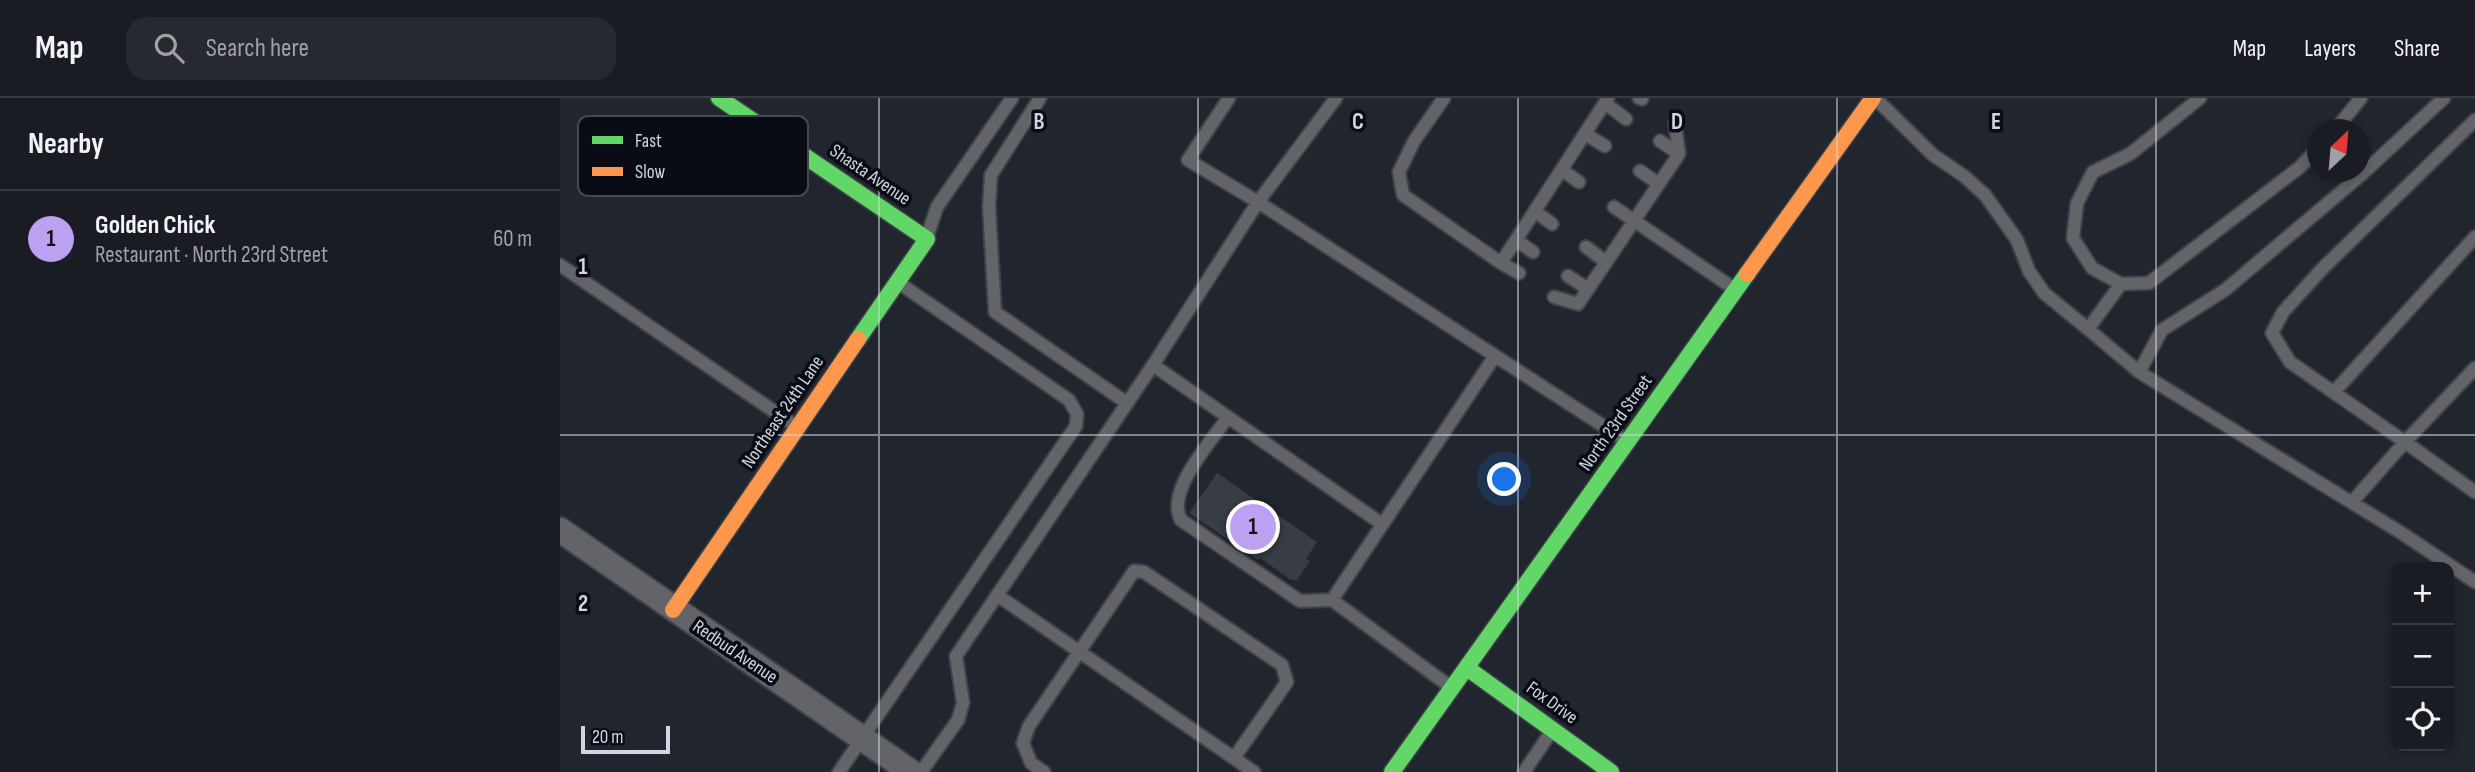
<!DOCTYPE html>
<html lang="en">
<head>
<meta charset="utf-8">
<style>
  body { margin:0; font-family:"Sofia Sans Condensed",sans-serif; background:#26292f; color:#f1f3f6 }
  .controls { position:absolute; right:21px; bottom:21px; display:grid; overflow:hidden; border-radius:14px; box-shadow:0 4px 10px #0003 }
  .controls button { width:63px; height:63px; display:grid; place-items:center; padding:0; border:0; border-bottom:2px solid #373a40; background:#191c22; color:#f1f3f6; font:35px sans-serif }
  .compass { position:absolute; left:1747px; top:21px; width:63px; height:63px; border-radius:50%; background:#191c22; box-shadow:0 4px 10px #0003; rotate:26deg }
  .scale { position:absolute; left:21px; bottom:18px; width:89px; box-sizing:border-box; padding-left:7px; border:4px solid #d0d5e1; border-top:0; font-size:19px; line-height:24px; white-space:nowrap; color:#d0d5e1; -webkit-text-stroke:5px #090c14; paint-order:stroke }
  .you { position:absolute; left:945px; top:382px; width:24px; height:24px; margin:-18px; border:5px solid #fff; border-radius:50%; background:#1a73e8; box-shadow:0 0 0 10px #1a73e833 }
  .badge { display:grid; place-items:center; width:46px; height:46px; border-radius:50%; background:#bca0f2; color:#111; font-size:23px; font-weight:700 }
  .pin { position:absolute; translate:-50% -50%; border:4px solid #fff; box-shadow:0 2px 7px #0006 }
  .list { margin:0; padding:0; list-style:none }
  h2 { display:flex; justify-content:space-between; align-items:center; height:91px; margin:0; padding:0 28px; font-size:30px }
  h2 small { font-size:23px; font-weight:400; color:#9fa1a5 }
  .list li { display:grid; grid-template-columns:46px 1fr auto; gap:21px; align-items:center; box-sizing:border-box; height:98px; padding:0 28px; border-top:2px solid #373a40 }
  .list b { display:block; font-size:26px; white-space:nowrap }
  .list p { margin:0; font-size:23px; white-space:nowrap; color:#9fa1a5 }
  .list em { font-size:23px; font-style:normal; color:#9fa1a5 }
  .icon { flex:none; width:38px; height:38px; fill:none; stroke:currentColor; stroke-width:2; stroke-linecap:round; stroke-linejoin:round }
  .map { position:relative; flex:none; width:1915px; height:674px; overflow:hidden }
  header { display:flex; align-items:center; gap:42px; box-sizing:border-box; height:98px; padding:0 35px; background:#191c22; border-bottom:2px solid #373a40 }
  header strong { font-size:33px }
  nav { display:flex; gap:38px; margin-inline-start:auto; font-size:24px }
  .search { width:490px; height:63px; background:#26292f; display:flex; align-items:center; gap:18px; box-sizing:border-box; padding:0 24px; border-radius:21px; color:#9fa1a5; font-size:26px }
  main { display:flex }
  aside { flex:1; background:#191c22 }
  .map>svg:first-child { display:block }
</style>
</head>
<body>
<header>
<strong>Map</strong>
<div class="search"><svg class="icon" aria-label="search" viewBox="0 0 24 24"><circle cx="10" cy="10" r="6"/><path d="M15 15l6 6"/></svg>Search here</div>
<nav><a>Map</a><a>Layers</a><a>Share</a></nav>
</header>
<main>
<aside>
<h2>Nearby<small></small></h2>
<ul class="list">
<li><span class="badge">1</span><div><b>Golden Chick</b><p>Restaurant · North 23rd Street</p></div><em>60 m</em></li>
</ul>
</aside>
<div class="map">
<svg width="1915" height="674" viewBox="0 0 1915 674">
  <rect width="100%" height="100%" fill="#21252d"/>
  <path fill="#383c43" d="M657,375L757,444L746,461L750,463L737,482H731L700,460L698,462L629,415Z"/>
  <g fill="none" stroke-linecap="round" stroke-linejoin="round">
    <g stroke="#3e4249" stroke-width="16">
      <path id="lane" d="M480,0L431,77L429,109L435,214L567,305
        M669,0L628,62L698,104L1068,344
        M884,0L854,43L839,74L843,97L941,165L1048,0
        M1079,0L1082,1
        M1640,0L1570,56L1533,74L1517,105L1513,140L1532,170L1561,186L1589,185L1740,69L1758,50
        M1884,0L1801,77L1665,192L1602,232L1579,274L1843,436L1915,484
        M1316,1L1373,57L1404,78L1425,97L1457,142L1469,173L1484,195L1528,231L1561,186
        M1045,5L1066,21
        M1915,22L1763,170L1723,214L1712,235L1730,264L1845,344L1915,270
        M1775,32L1801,0
        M1025,36L1045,48
        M1100,43L1119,56
        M1002,72L1019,84
        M1080,73L1099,86
        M1054,109L1176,192
        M975,113L992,126
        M367,139L377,109L452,0
        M956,142L973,154
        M1026,149L1046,164
        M941,165L959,175
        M0,167L237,329
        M1008,178L1028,191
        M994,199L1018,206L1119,56L1115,25
        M1528,231L1579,274
        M593,267L822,426
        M1774,294L1915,139
        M668,319C651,344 605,393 621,422L740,503L772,502
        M1792,404L1845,344L1915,394
        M437,497L694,674
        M892,590L772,502L935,258
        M279,674L516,328L517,316L509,302L339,185
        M361,674L398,622L403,605L396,558L593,267L698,104L776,0
        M484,674L471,665L463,645L469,628L574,473L584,474L722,567L727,584L674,660
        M964,674L991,634"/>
    </g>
    <g stroke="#3e4249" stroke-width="28">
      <path id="street" d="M0,432L351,674"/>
    </g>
    <g stroke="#3e4249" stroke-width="19">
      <path id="fast" d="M159,0L367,141L298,241
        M907,570L1051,674
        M832,674L1187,176"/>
    </g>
    <g stroke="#3e4249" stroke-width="19">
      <path id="slow" d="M1187,176L1313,0
        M113,512L298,241"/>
    </g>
    <use href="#lane" stroke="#626468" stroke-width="12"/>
    <use href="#street" stroke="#626468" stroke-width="24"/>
    <use href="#fast" stroke="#63d668" stroke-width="16"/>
    <use href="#slow" stroke="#ff974d" stroke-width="16"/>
  </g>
  <path fill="none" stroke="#d0d5e1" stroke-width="2" stroke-opacity="0.55" d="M319,0V674M638,0V674M958,0V674M1277,0V674M1596,0V674M0,337H1915"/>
  <g text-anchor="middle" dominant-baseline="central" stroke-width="7" stroke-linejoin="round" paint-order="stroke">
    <g font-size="19" fill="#d0d5e1" stroke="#090c14">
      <text transform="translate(310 77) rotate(34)">Shasta Avenue</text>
      <text transform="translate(223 314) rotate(-56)">Northeast 24th Lane</text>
      <text transform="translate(1056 325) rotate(-55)">North 23rd Street</text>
      <text transform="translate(175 554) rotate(34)">Redbud Avenue</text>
      <text transform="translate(992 605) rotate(36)">Fox Drive</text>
    </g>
  </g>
  <rect x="18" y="18" width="230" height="80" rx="10" fill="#090c14" stroke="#454852" stroke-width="2"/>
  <rect x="32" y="38" width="31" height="8" fill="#63d668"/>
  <rect x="32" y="69" width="31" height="9" fill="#ff974d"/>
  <g font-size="19" fill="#d0d5e1">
    <text x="75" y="49">Fast</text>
    <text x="75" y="80">Slow</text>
  </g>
  <g font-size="23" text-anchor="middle" font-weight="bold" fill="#d0d5e1" stroke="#090c14" stroke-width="7" stroke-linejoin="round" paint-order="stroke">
    <text x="479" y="31">B</text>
    <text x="798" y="31">C</text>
    <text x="1117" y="31">D</text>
    <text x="1436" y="31">E</text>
    <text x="23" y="176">1</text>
    <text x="23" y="513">2</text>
  </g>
</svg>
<div class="controls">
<button>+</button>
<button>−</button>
<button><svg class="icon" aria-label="locate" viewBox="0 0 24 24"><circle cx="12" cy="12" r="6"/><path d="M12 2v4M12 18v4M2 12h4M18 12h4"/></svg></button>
</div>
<svg class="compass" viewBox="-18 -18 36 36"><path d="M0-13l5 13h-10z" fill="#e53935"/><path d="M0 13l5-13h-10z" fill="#9fa1a5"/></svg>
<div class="scale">20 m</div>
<div class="you"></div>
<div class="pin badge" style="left:693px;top:429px">1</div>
</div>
</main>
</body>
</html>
